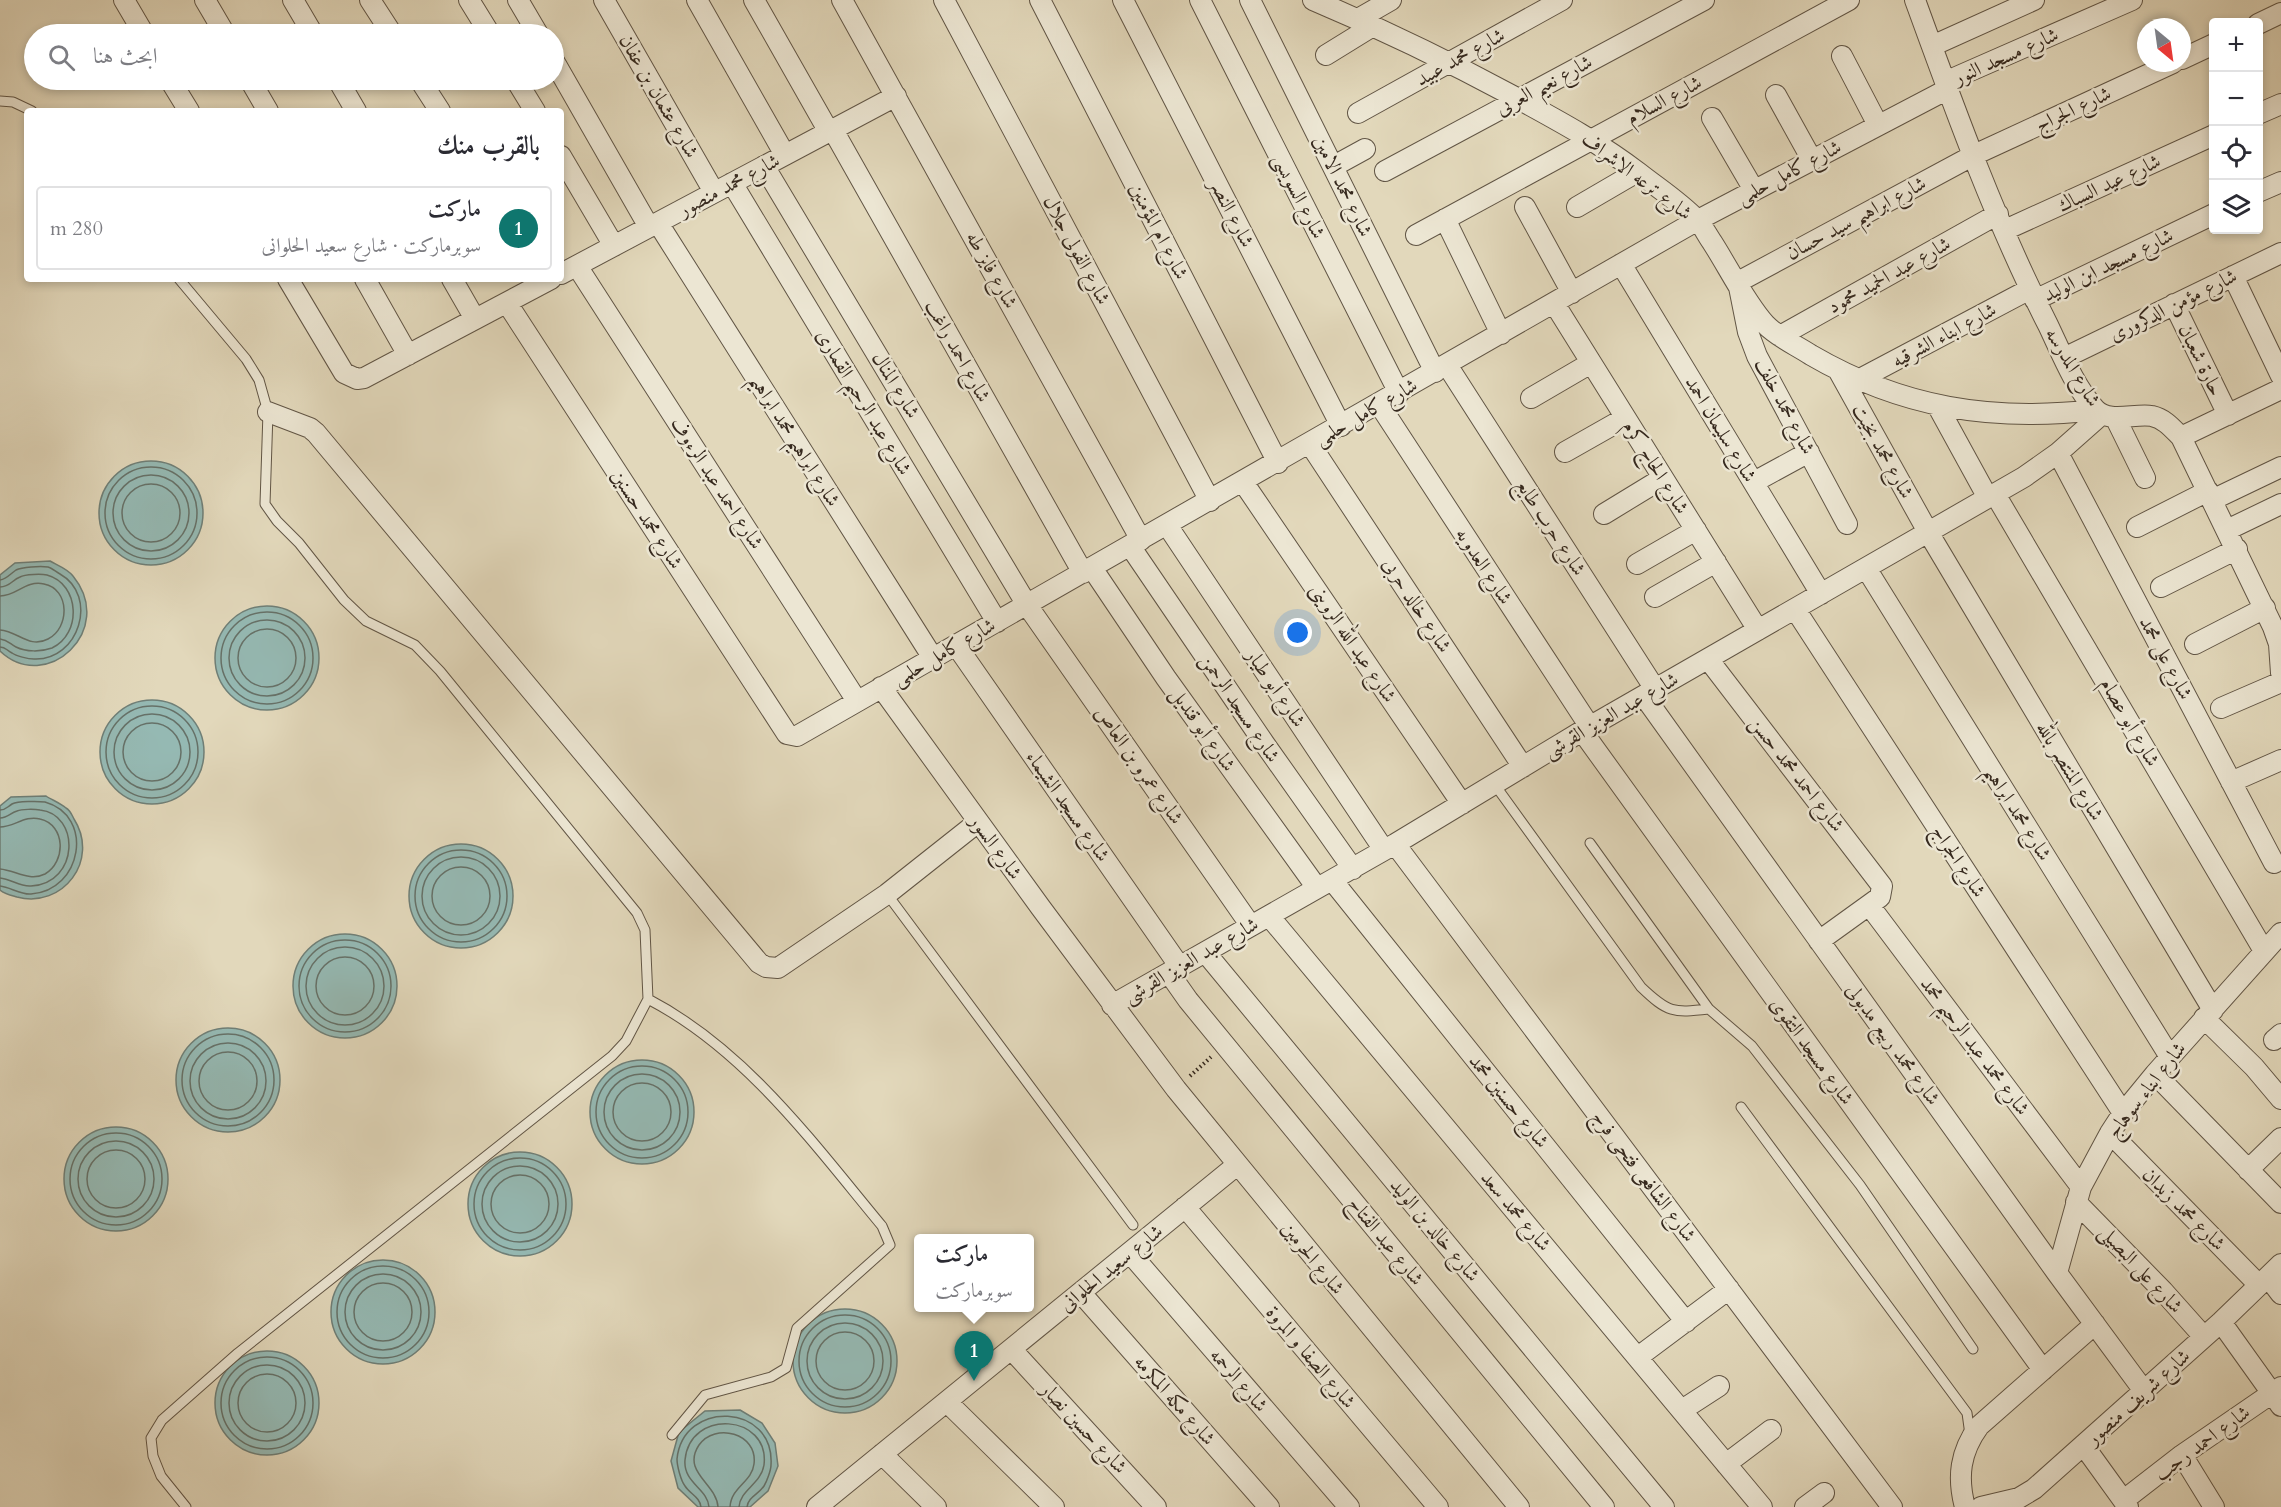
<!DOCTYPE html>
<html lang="ar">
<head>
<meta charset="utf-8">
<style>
  body { margin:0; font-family:Cardo,Amiri,serif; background:#f7f7f7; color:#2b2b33; direction:rtl }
  .controls { position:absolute; right:18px; top:18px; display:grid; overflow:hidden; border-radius:6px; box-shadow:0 3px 9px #0003 }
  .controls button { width:54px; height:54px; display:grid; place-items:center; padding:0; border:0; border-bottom:2px solid #e1e1e2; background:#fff; color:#2b2b33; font:30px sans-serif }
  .compass { position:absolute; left:2137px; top:18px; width:54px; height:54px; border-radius:50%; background:#fff; box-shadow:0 3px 9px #0003; rotate:151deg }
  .you { position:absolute; left:1298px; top:633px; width:21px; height:21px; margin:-15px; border:4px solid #fff; border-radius:50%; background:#1a73e8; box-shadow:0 0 0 9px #1a73e833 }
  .badge { display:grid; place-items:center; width:39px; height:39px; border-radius:50%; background:#0f766e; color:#fff; font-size:20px; font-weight:700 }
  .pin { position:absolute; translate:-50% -50px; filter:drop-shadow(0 2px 3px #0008) }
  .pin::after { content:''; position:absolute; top:32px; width:21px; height:18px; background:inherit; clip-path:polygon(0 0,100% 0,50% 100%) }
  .popup { position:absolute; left:914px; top:1234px; width:120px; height:78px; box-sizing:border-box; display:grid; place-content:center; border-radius:6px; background:#fff; filter:drop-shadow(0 2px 4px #0005); font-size:20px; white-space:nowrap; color:#7c7c81 }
  .popup b { font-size:22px; color:#2b2b33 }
  .popup::after { content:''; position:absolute; left:50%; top:100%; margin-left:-12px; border:12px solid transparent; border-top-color:#fff }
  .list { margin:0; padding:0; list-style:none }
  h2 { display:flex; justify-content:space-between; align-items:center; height:78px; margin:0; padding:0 24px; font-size:26px }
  h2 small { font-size:20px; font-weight:400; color:#7c7c81 }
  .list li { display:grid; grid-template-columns:39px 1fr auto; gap:18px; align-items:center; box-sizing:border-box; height:84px; margin:0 12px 12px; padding:0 12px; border:2px solid #e1e1e2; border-radius:6px }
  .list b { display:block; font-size:22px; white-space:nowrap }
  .list p { margin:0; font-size:20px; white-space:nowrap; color:#7c7c81 }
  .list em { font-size:20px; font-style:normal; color:#7c7c81 }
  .icon { flex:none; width:33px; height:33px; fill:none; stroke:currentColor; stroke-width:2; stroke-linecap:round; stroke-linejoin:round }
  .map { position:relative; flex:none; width:2281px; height:1507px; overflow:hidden; direction:ltr }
  .search { position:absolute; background:#fff; box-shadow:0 3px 9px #0003; left:24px; top:24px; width:540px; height:66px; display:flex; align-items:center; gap:15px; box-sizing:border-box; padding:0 21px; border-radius:33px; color:#7c7c81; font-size:22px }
  .panel { position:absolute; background:#fff; box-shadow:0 3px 9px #0003; left:24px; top:108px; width:540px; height:174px; border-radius:6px; direction:rtl }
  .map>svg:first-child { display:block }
</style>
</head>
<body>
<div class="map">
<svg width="2281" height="1507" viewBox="0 0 2281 1507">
  <rect width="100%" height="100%" fill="#e2d8bb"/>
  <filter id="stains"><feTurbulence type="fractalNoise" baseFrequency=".00333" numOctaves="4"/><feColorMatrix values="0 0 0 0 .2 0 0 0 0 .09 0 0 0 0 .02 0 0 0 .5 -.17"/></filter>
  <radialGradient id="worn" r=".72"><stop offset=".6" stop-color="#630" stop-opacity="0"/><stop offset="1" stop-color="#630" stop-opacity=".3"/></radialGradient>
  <path fill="#95b9b3" stroke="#6f7f77" stroke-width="1.5" d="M99 513a52 52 0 1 1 104 0a52 52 0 1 1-104 0Z
    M50,561C57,565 68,569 73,576C117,630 46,695 0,651V575L15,563Z
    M215 658a52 52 0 1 1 104 0a52 52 0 1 1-104 0Z
    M100 752a52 52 0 1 1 104 0a52 52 0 1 1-104 0Z
    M46,796C52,800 60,803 66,808C70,810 72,815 74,819C100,860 63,909 17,897C10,895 5,894 0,890V806L11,797Z
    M409 896a52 52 0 1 1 104 0a52 52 0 1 1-104 0Z
    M293 986a52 52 0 1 1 104 0a52 52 0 1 1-104 0Z
    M176 1080a52 52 0 1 1 104 0a52 52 0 1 1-104 0Z
    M590 1112a52 52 0 1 1 104 0a52 52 0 1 1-104 0Z
    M64 1179a52 52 0 1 1 104 0a52 52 0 1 1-104 0Z
    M468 1204a52 52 0 1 1 104 0a52 52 0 1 1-104 0Z
    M331 1312a52 52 0 1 1 104 0a52 52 0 1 1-104 0Z
    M793 1361a52 52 0 1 1 104 0a52 52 0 1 1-104 0Z
    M215 1403a52 52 0 1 1 104 0a52 52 0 1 1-104 0Z
    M740,1410L762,1423L775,1443L778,1466L768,1491L750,1507H698L678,1488L671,1461L679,1432L705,1411Z"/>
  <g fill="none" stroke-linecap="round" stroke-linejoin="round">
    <path stroke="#667168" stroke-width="1.5" d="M105 513a46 46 0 1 1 92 0a46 46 0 1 1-92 0Z
      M113 513a38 38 0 1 1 76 0a38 38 0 1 1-76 0Z
      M122 513a29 29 0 1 1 58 0a29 29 0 1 1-58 0Z
      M0,580C7,579 10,574 16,570C22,567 40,566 48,567C52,568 56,572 60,574C99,596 79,661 34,659C28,659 16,656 12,653C6,650 6,647 0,647
      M0,587C10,587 12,580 20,577C25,574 42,574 47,575C80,584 82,634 52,648C41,652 26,652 16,647C10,644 8,640 0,639
      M0,596C17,596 25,580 44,584C70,589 70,628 48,639C29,649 18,631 0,630
      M221 658a46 46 0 1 1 92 0a46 46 0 1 1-92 0Z
      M229 658a38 38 0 1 1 76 0a38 38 0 1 1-76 0Z
      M238 658a29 29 0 1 1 58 0a29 29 0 1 1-58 0Z
      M106 752a46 46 0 1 1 92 0a46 46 0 1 1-92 0Z
      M114 752a38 38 0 1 1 76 0a38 38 0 1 1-76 0Z
      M123 752a29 29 0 1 1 58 0a29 29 0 1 1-58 0Z
      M0,810C6,810 7,807 12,804C18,801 38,801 45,802C95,816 82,891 31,894C21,895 10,887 0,886
      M0,818C8,818 10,813 17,811C22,809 34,809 40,810C80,814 80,883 31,886C20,887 11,879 0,878
      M0,827C14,827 25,815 40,819C66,825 66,862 45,874C29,882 15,870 0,869
      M415 896a46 46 0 1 1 92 0a46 46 0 1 1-92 0Z
      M422 896a39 39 0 1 1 78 0a39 39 0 1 1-78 0Z
      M432 896a29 29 0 1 1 58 0a29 29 0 1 1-58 0Z
      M299 986a46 46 0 1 1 92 0a46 46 0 1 1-92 0Z
      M306 986a39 39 0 1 1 78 0a39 39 0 1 1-78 0Z
      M316 986a29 29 0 1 1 58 0a29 29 0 1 1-58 0Z
      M182 1080a46 46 0 1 1 92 0a46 46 0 1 1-92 0Z
      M190 1081a38 38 0 1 1 76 0a38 38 0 1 1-76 0Z
      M199 1081a29 29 0 1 1 58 0a29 29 0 1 1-58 0Z
      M596 1112a46 46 0 1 1 92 0a46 46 0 1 1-92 0Z
      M604 1112a38 38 0 1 1 76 0a38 38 0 1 1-76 0Z
      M613 1112a29 29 0 1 1 58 0a29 29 0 1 1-58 0Z
      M70 1179a46 46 0 1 1 92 0a46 46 0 1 1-92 0Z
      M78 1179a38 38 0 1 1 76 0a38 38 0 1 1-76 0Z
      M87 1179a29 29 0 1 1 58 0a29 29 0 1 1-58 0Z
      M474 1204a46 46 0 1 1 92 0a46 46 0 1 1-92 0Z
      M482 1204a38 38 0 1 1 76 0a38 38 0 1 1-76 0Z
      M491 1204a29 29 0 1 1 58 0a29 29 0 1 1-58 0Z
      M337 1312a46 46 0 1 1 92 0a46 46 0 1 1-92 0Z
      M345 1312a38 38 0 1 1 76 0a38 38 0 1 1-76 0Z
      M354 1312a29 29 0 1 1 58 0a29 29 0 1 1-58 0Z
      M799 1361a46 46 0 1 1 92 0a46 46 0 1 1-92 0Z
      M807 1361a38 38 0 1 1 76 0a38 38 0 1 1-76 0Z
      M816 1361a29 29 0 1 1 58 0a29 29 0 1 1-58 0Z
      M221 1403a46 46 0 1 1 92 0a46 46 0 1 1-92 0Z
      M229 1403a38 38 0 1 1 76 0a38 38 0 1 1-76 0Z
      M238 1403a29 29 0 1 1 58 0a29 29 0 1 1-58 0Z
      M701,1507C700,1497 690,1494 685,1486C681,1481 677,1466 677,1459C683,1399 775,1403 771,1465C771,1470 767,1481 764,1486C759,1494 748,1497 747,1507
      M709,1507C708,1489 683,1483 685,1460C690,1408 770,1414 764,1465C761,1484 740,1490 739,1507
      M718,1507C717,1484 681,1472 699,1445C715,1422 758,1433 754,1464C752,1482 731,1487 730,1507"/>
    <g stroke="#615545" stroke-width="11">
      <path id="lane" d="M0,101L13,102L32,111
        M179,279L246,359L259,380L268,412L265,504L277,521L299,543L344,600L366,621L415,645L440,671L637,913L645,930L648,999L626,1041L612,1056L238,1353L162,1420L151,1438L153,1456L161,1476L186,1507
        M1495,785L1641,987C1668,1013 1673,1013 1709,1009
        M1590,843L1709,1009L1752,1046L1860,1185L1973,1349
        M887,894L1133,1225
        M648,999C746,1050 813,1143 882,1226L890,1245L797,1328L786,1368L771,1377L705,1395L672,1435
        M1741,1107L1967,1413L1970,1435"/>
    </g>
    <g stroke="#615545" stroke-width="22">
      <path id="street" d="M124,0L144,34
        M205,0L225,34
        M293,0L313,34
        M370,0L392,34
        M469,0L490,34
        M518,0L538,34
        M604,0L714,192
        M697,0L785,155
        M754,0L829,132
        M842,0L1141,540
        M944,0L1210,501
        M1040,0L1278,463
        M1123,0L1341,426
        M1200,0L1399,393
        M1250,0L1435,372
        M1313,0C1382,29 1448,61 1513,96C1557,120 1600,143 1639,173C1658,188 1680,202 1697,220C1703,226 1707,235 1712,242C1728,267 1746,303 1765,324C1777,337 1796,345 1811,355C1902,408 1992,422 2095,410
        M1915,0C1955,110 1995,221 2048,325C2061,352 2074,386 2095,409C2109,424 2134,413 2152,416C2165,419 2172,428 2181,437L2273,627L2279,644L2281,673
        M1358,19L1391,0
        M2258,24L2281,13
        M1932,46L2034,0
        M1326,55L1373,26
        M1842,56L1878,125
        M2182,59L2214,44
        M554,61L649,227
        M170,80L189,111
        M250,80L268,111
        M338,80L356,111
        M420,80L440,111
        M516,80L535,111
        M1945,82L2132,0
        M1776,95L1812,160
        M1358,113L1562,0
        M2258,114L2281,104
        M1712,118L1754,190
        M833,130L1083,573
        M561,156L614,246
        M764,166L1027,605L1251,926
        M1334,166L1365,149
        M1385,171L1704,0
        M732,183L997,622
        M2258,192L2281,182
        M1525,207L1572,293
        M1577,207L1637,172
        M1445,219L1501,334
        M658,223L933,658
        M2005,230L2214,135
        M1416,235L1849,0
        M1621,264L1821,594
        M577,266L857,701
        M561,274L896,96
        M2233,276L2281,376
        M288,279L344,373L357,379L364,378L551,279
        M365,279L408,355
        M452,279L475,319
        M2035,300L2214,214
        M507,303L787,734L797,736L1698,220L1948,89
        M1554,303L1758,630
        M2174,304L2228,415
        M1780,336L1998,214
        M2064,358L2281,253
        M1447,365L1655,689
        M1838,370L1928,532L2213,1010
        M1858,380L2030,289
        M1531,398L1591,363
        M1379,404L1590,727
        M1937,405L1988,498
        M268,412L310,428L316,433L759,963L766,967L778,968L887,894L978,822
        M2115,417L2145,478
        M2181,437L2281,389
        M1310,444L1523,767
        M1565,452L1625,418
        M2058,453L2274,863
        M1243,482L1462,804
        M1754,482L1809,452
        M1995,494L2264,951
        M2212,500L2281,467
        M1604,514L1663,478
        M1847,524L1757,356L1748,332L1738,282L1974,155L2173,63
        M1167,525L1384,850
        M2137,527L2208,491
        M2227,530L2281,504
        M1130,546L1264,743L1353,869
        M1637,564L1696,530
        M1092,568L1166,678L1317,888
        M1866,568L2170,1057
        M2161,587L2237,549
        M1655,597L1716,562
        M1795,609L2123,1113
        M2195,644L2265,608
        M956,645L1180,967
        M1708,659L1882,886L1880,897L1819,941
        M881,687L1041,908L1176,1089L1519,1507
        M1644,696L2057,1273L2144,1391
        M2221,708L2281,682
        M1582,731L2043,1370
        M2231,782L2281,760
        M1395,844L1892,1507
        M1332,880L1686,1322
        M1869,905L2081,1187
        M1269,916L1762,1507
        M1205,952L1664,1507
        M1169,973L1188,1000L1604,1507
        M1112,1005L1395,844L1582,731L2024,477L2058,453L2102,414
        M2204,1018L2254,1067L2281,1099
        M2274,1040L2281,1034
        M2155,1074L2281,1203
        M2110,1133L2259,1285
        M2248,1170L2281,1138
        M2076,1202L2163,1291L2204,1337
        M1185,1207L1438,1507
        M1130,1253L1349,1507
        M2057,1273L2081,1187L2110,1133L2123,1113L2155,1074L2281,933
        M2268,1277L2281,1294
        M1081,1293L1269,1507
        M2221,1322L2281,1406
        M1012,1350L1156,1507
        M1638,1357L1729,1289
        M947,1402L1054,1507
        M1682,1410L1719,1386
        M2084,1446L2128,1507
        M882,1454L936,1507
        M2182,1455L2214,1507
        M1726,1464L1771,1430
        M2124,1500L2182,1455L2281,1387
        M817,1507L1237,1165
        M1805,1507L1824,1493
        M1965,1507C1957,1477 1960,1452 1979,1426L2095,1324
        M1981,1507L2019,1498L2034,1489L2221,1322L2281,1264"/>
    </g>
    <path stroke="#36291e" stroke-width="4" stroke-dasharray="1.5 3" stroke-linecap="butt" d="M1190,1076L1211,1057"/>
    <use href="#lane" stroke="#ece6d3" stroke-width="9"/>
    <use href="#street" stroke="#ece6d3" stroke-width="20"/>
  </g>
  <g text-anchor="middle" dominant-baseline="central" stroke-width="5" stroke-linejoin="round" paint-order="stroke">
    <g font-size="20" fill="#36291e" stroke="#ece6d3">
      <text transform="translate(2006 56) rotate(-24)">شارع مسجد النور</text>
      <text transform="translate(1460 57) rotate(-29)">شارع محمد عبيد</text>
      <text transform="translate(1544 85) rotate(-28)">شارع نعيم العربى</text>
      <text transform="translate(659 96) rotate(60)">شارع عثمان بن عفان</text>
      <text transform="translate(1664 100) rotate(-28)">شارع السلام</text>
      <text transform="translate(2073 109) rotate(-25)">شارع الجراج</text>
      <text transform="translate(1789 172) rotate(-28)">شارع كامل حلمى</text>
      <text transform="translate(1637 176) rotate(37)">شارع ترعه الاشراف</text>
      <text transform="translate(2109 183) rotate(-25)">شارع عيد السباك</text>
      <text transform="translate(729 185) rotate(-28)">شارع محمد منصور</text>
      <text transform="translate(1343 186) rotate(64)">شارع محمد الامين</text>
      <text transform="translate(1299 196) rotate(63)">شارع السويسى</text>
      <text transform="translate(1232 213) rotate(63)">شارع النصر</text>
      <text transform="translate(1856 218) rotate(-28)">شارع ابراهيم سيد حسان</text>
      <text transform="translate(1159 231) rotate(63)">شارع ام المؤمنين</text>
      <text transform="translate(1077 250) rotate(62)">شارع الفولى جلال</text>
      <text transform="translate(2108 265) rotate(-26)">شارع مسجد ابن الوليد</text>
      <text transform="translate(992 270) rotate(61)">شارع فايز طه</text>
      <text transform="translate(1889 275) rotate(-29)">شارع عبد الحميد محمود</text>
      <text transform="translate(2173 305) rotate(-26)">شارع مؤمن الدكرورى</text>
      <text transform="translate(1944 335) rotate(-28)">شارع ابناء الشرقيه</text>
      <text transform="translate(958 351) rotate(61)">شارع احمد راغب</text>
      <text transform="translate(2201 360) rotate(64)">حارة شعبان</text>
      <text transform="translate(2073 367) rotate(59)">شارع المدرسه</text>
      <text transform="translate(896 385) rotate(59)">شارع المنال</text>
      <text transform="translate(864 402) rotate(59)">شارع عبد الرحيم القمارى</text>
      <text transform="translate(1785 406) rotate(62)">شارع محمد خلف</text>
      <text transform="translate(1366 412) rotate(-30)">شارع كامل حلمى</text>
      <text transform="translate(1721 429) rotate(59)">شارع سليمان احمد</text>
      <text transform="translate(795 440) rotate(58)">شارع ابراهيم محمد ابراهيم</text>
      <text transform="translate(1883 451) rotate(61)">شارع محمد بخيت</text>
      <text transform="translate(1656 467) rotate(58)">شارع الحاج كرم</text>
      <text transform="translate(717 483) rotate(57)">شارع احمد عبد الرءوف</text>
      <text transform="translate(647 519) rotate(57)">شارع محمد حسنين</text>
      <text transform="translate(1551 527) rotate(57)">شارع حرب طايع</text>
      <text transform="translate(1484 566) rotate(57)">شارع العدويه</text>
      <text transform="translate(1417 605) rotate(57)">شارع خالد حربى</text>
      <text transform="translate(1353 643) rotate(56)">شارع عبد الله الروينى</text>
      <text transform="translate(944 652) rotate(-30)">شارع كامل حلمى</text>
      <text transform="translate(2166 658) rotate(62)">شارع على محمد</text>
      <text transform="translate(1276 688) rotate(56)">شارع أبو طيار</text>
      <text transform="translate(1240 708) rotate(56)">شارع مسجد الرحمن</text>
      <text transform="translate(1611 715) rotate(-30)">شارع عبد العزيز القرشى</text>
      <text transform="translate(2130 722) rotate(60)">شارع أبو عصام</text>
      <text transform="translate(1203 729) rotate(55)">شارع أبو قنديل</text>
      <text transform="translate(1139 765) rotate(55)">شارع عمرو بن العاص</text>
      <text transform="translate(2070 771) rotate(59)">شارع المنتصر بالله</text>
      <text transform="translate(1797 774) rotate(52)">شارع احمد محمد حسن</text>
      <text transform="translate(1068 806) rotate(55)">شارع مسجد الشيماء</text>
      <text transform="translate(2018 813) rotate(58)">شارع محمد ابراهيم</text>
      <text transform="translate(996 847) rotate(54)">شارع السور</text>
      <text transform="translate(1959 861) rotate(57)">شارع الجراج</text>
      <text transform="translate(1191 960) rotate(-30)">شارع عبد العزيز القرشى</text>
      <text transform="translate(1893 1044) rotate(54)">شارع محمد ربيع مدبولى</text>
      <text transform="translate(1975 1046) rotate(53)">شارع محمد عبد الرحيم محمد</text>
      <text transform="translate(1812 1051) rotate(54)">شارع مسجد التقوى</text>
      <text transform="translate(2146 1090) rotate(-52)">شارع ابناء سوهاج</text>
      <text transform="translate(1509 1101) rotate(51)">شارع حسنين محمد</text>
      <text transform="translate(1644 1176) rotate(53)">شارع الشافعى فتحى فرج</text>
      <text transform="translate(2184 1209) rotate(45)">شارع محمد زيدان</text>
      <text transform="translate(1516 1211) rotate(50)">شارع محمد سعد</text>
      <text transform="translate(1435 1230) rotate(50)">شارع خالد بن الوليد</text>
      <text transform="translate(1386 1241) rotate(51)">شارع عبد الفتاح</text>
      <text transform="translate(1313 1258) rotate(51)">شارع الحرمين</text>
      <text transform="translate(1111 1268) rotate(-39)">شارع سعيد الحلوانى</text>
      <text transform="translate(2141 1269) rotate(47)">شارع على البصيلى</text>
      <text transform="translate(1311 1357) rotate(50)">شارع الصفا و المروة</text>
      <text transform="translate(1239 1380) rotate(49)">شارع الرحمه</text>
      <text transform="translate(2138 1397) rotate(-42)">شارع شريف منصور</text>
      <text transform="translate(1175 1400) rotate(49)">شارع مكه المكرمه</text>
      <text transform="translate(1084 1428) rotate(47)">شارع حسين نصار</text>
      <text transform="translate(2202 1443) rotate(-36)">شارع احمد رجب</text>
    </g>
  </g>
  <rect width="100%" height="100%" filter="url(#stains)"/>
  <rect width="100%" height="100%" fill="url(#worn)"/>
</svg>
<div class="controls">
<button>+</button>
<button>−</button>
<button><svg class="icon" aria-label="locate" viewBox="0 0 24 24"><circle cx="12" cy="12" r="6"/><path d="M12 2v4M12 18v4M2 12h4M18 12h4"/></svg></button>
<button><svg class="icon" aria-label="layers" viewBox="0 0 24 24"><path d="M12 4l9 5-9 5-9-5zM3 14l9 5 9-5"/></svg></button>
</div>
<svg class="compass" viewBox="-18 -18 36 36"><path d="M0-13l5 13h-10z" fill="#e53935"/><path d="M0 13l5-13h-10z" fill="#7c7c81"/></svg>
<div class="you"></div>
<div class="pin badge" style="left:974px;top:1381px">1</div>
<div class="popup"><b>ماركت</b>سوبرماركت</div>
<div class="search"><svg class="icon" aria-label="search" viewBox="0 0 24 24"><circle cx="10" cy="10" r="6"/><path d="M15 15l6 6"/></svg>ابحث هنا</div>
<section class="panel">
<h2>بالقرب منك<small></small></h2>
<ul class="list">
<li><span class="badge">1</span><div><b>ماركت</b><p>سوبرماركت · شارع سعيد الحلوانى</p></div><em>280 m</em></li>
</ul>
</section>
</div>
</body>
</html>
